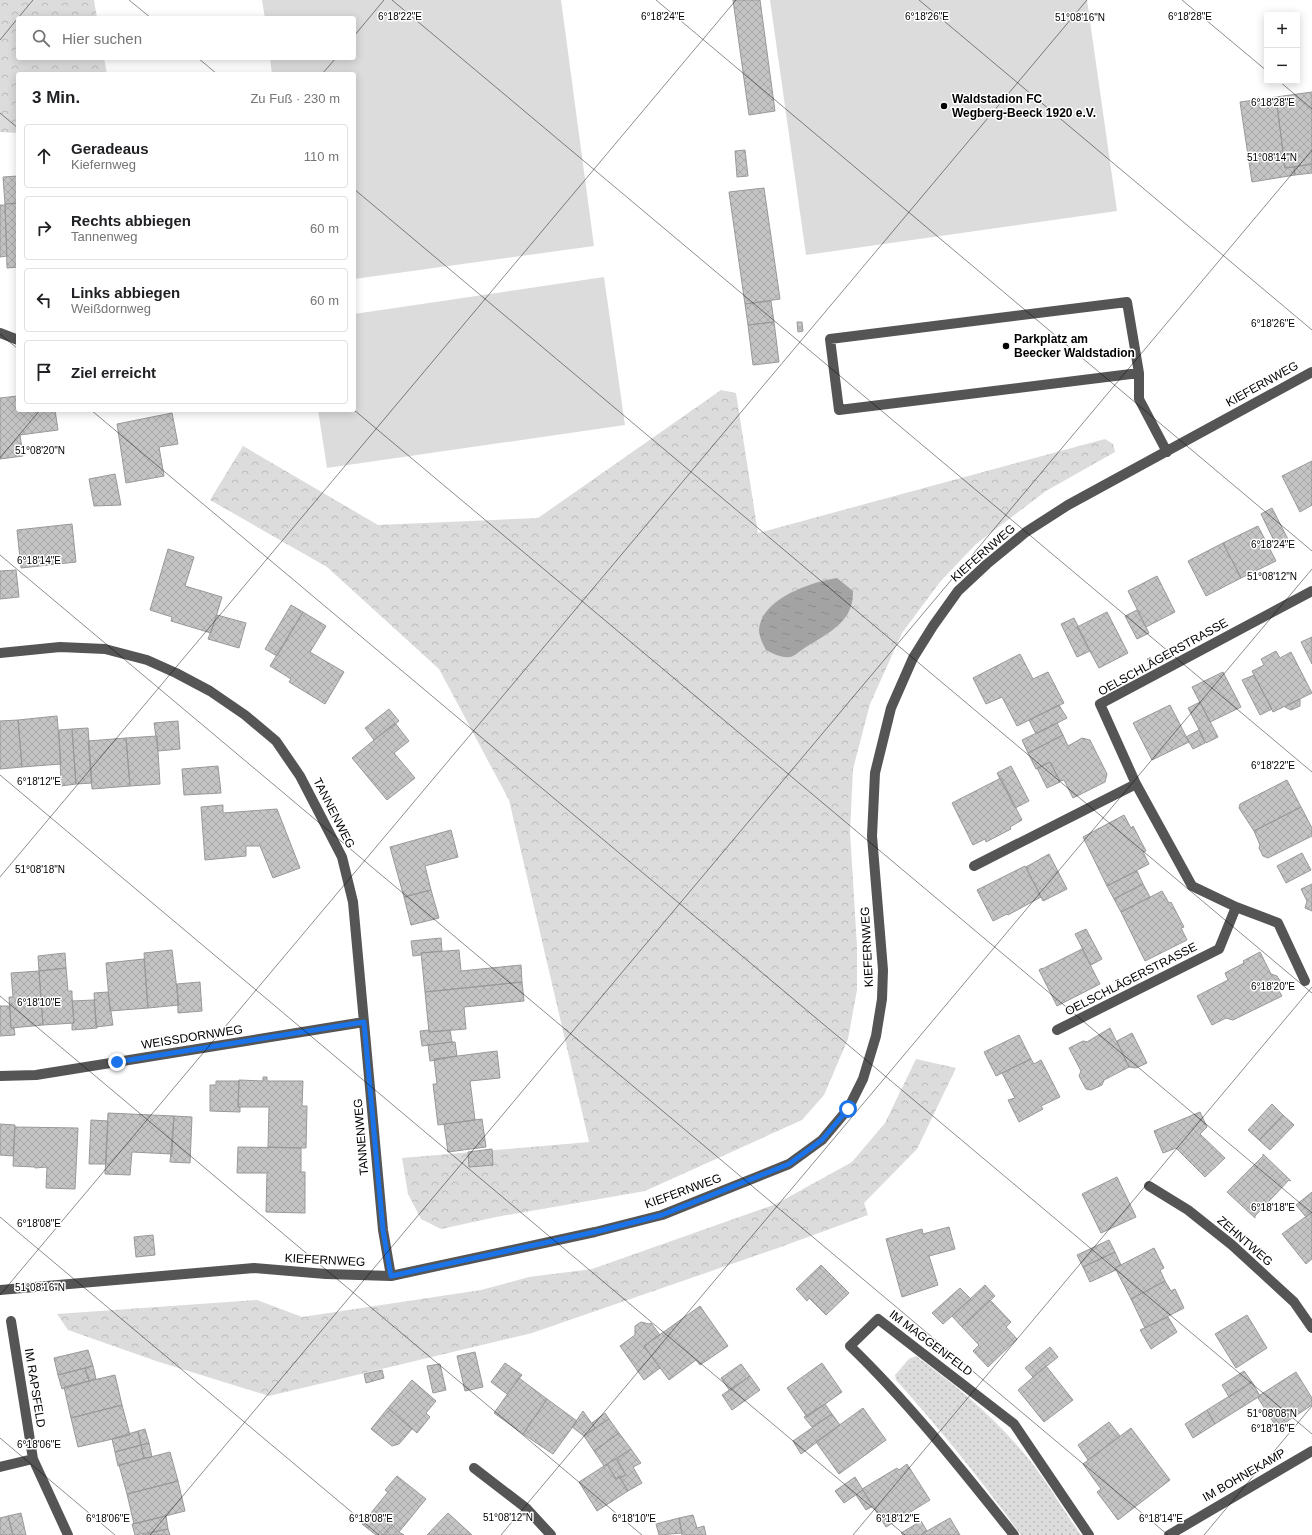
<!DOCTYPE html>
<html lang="de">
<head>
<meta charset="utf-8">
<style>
  body { margin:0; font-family:Helvetica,sans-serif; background:#f2f2f2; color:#202124 }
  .controls { position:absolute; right:12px; top:12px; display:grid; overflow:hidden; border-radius:4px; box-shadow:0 2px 10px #0003 }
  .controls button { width:36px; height:36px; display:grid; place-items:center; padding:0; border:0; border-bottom:1px solid #e0e0e0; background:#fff; color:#202124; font:20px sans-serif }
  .stop { position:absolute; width:12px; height:12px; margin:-9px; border:3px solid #1a73e8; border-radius:50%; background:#fff }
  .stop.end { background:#1a73e8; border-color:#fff; box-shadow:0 1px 4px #0008 }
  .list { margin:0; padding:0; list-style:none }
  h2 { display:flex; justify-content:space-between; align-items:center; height:52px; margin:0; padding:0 16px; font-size:17px }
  h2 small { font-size:13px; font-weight:400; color:#757577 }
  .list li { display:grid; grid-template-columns:26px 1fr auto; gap:12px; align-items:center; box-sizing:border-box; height:64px; margin:0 8px 8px; padding:0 8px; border:1px solid #e0e0e0; border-radius:4px }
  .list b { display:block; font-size:15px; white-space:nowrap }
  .list p { margin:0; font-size:13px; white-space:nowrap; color:#757577 }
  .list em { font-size:13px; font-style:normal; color:#757577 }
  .icon { flex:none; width:22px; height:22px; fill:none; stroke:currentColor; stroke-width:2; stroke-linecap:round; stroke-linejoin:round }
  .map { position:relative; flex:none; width:1312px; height:1535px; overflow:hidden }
  .search { position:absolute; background:#fff; box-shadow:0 2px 10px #0003; left:16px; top:16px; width:340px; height:44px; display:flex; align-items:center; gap:10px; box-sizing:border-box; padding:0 14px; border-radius:4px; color:#757577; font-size:15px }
  .panel { position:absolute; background:#fff; box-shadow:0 2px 10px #0003; left:16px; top:72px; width:340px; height:340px; border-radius:4px }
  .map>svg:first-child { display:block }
</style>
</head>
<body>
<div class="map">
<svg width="1312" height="1535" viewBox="0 0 1312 1535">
  <defs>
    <pattern id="grass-dots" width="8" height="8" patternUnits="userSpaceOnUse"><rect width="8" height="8" fill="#dcdcdc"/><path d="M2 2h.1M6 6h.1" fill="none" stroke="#bbb" stroke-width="1.8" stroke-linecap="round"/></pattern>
    <pattern id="forest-crowns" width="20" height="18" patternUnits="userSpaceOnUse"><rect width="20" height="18" fill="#dcdcdc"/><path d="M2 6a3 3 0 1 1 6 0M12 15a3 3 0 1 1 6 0" fill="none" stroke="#bbb"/></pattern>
    <pattern id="water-ripples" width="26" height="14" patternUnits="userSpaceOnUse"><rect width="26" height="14" fill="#a3a3a3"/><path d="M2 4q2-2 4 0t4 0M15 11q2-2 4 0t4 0" fill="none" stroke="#8b8b8b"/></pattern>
    <pattern id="building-cross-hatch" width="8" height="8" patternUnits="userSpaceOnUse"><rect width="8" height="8" fill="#c4c4c4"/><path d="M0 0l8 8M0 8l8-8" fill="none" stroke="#a7a7a7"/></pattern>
  </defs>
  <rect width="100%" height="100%" fill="#fff"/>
  <path fill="url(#grass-dots)" d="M916,1356C958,1387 998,1420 1031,1462C1049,1485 1064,1511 1081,1535H1021C982,1481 940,1429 896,1380L895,1375L909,1359Z"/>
  <path fill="url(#forest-crowns)" d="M0,0H94L97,18H18V58H104L107,74H18V133L0,132Z
    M721,390L736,393L758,533L1105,439L1113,444L1115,452L1046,491L976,544L940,582L902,633L870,704L853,769L850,832L857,946V990L848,1039L824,1095L802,1120L645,1191L496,1217L441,1229L421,1219L408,1194L402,1158L589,1142L509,800L439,669L327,567L210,500L243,446L378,525L538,518Z
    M916,1059L956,1068L917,1149L864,1203L868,1215L778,1248L532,1333L269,1396L156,1361L68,1330L57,1314L257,1300L302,1317L481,1290L529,1277L592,1269L776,1204L852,1162L885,1123Z"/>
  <path fill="#dcdcdc" d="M262,0H561L594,246L354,279V74H272L270,58H354V18H265Z
    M770,0H1087L1117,211L806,255Z
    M604,277L625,425L327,468L318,410H354V314Z"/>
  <path fill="url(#water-ripples)" d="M837,578L853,591C854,622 828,633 806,647C801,650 795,656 790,657C781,658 774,654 766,650C763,645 759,636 759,630C761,598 812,582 837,578Z"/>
  <path fill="url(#building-cross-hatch)" stroke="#999" d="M733,0H760L775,111L749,115Z
    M1312,92V164L1285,168L1276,97Z
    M1276,97L1285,168L1294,167L1295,175L1252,182L1240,102Z
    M745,150L748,176L737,177L735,151Z
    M1312,164V173L1295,175L1294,167Z
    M18,176V203L5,204L3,177Z
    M764,188L780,299L745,304L729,192Z
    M18,203V267L7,268L5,204Z
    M0,205H5L7,256L0,257Z
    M771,301L774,322L748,325L745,304Z
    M774,322L779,362L753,365L748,325Z
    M797,322H802L803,331L798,332Z
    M18,396V410H55L58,430L20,435L23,456L0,459V398Z
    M172,413L178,444L159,447L164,476L126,483L117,424Z
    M1312,461V505L1300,512L1282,476Z
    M115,474L121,505L94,506L89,479Z
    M1272,508L1290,543L1278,549L1261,514Z
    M72,524L76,562L21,568L17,530Z
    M1258,526L1276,561L1241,578L1223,543Z
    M1223,543L1241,578L1206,596L1188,561Z
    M168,549L194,557L185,586L222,597L211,633L171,621L172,617L150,610Z
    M16,570L19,597L0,599V571Z
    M1157,576L1175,612L1146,627L1128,591Z
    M291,605L303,612L277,656L265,649Z
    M1137,610L1149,633L1137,639L1125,616Z
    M303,612L326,626L310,652L344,672L325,704L289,682L291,679L270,666Z
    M1107,612L1128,653L1099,668L1077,627Z
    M217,615L246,623L239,648L208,639Z
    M1074,618L1090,651L1077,657L1061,624Z
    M1312,637V664L1301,642Z
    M1276,651L1280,658L1291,652L1312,693L1273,712L1252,671L1264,665L1261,659Z
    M1020,654L1033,679L1048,672L1064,703L1017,726L1002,697L986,704L973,678Z
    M1223,672L1241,707L1210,722L1192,687Z
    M1254,675L1272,709L1260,715L1242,680Z
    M1300,699V706L1291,710L1285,707Z
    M1200,702L1218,737L1206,743L1188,708Z
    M1059,705L1067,718L1036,734L1029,720Z
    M1170,705L1189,742L1152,760L1133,723Z
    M389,709L399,721L374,740L365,728Z
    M57,716L61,764L22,767L18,720Z
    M18,720L22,767L0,769V721Z
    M178,721L180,749L158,751L154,723Z
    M395,723L409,741L394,753L415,778L387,800L352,758Z
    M1057,723L1063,735L1028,753L1022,740Z
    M88,728L92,783L76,784L72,729Z
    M72,729L76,784L61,786L59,730Z
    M1199,730L1205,743L1193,749L1186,737Z
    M1063,735L1068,746L1082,738L1090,740L1107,774L1105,782L1073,798L1064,780L1060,781L1050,762L1036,769L1028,753Z
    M157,736L160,784L130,786L126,738Z
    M126,738L130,786L92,789L88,741Z
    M1050,762L1060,782L1047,788L1037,768Z
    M218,766L221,793L184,795L182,769Z
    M1011,766L1029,801L1015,808L997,773Z
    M1001,778L1022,820L1010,827L1011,829L986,842L985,839L973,845L952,803Z
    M1287,780L1301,807L1254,831L1239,808L1240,804Z
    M223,805V813L277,809L300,868L273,878L260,846H246V856L205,860L201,807Z
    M1301,807L1312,828V836L1268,858L1263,856L1259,848L1260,845L1254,831Z
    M1124,815L1131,828L1133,826L1146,851L1143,852L1149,864L1107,886L1083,837Z
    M451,830L458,857L425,866L431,890L404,897L390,847Z
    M1302,853L1311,870L1286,883L1277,866Z
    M1049,854L1067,889L1043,901L1026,867Z
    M1025,866L1041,897L1008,915L1007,914L993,921L977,890Z
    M1137,871L1143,884L1114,899L1107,886Z
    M1143,884L1150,897L1121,912L1114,899Z
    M1312,884V911L1305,908L1307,901L1301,889Z
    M431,890L439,918L411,925L404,897Z
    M1162,891L1169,903L1171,902L1184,927L1181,928L1187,940L1145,961L1121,912Z
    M1086,929L1102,959L1091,965L1075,934Z
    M441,938L442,951L421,953V955L413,956L411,941Z
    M1082,949L1100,984L1057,1006L1039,970L1042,968V969Z
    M172,950L179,1005L148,1008L144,953Z
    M459,950L461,971L521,965L522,982L425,992L421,953Z
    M1260,952L1271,974L1277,976L1282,984L1279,991L1282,996L1233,1020L1226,1018L1212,1025L1197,996L1228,980L1225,973L1244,963L1243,961Z
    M65,953L66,968L39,971L38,956Z
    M144,959L148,1008L110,1011L106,963Z
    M66,968L68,991H72V996L74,1023L43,1025L39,971Z
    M39,971L43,1025L11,1028L9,997H13L11,973Z
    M200,982L202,1011L178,1013L177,984Z
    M522,982L524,1001L464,1007L466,1029L429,1032L425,992Z
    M108,992L113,1025L96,1027L94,993Z
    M94,1000L97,1028L72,1030V1023H74L72,1001Z
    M0,1006H10L11,1028H14L15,1035L0,1036Z
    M1110,1028L1129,1067L1104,1080L1102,1085L1091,1090L1086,1089L1079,1076L1081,1071L1069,1048L1083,1041L1087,1042Z
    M429,1030V1032L450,1030L452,1042L422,1046L420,1031Z
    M1132,1033L1147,1063L1136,1068L1129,1067L1117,1041Z
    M1019,1035L1031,1059L996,1076L984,1052Z
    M452,1042H455L457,1056L430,1061L428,1045Z
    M497,1051L500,1078L470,1081L475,1120L438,1125L433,1084H437L434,1059Z
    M1031,1059L1034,1064L1041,1060L1060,1097L1041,1106L1043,1109L1019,1122L1008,1100L1015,1098L1002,1073Z
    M263,1077H267V1081H303L302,1106H307L306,1148L268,1147L269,1107H238L239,1080L263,1081Z
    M216,1081H239L238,1107H240V1112L210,1111V1085H216Z
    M1272,1104L1283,1115L1259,1140L1248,1130Z
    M1200,1112L1207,1127L1200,1134L1225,1158L1205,1177L1176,1148L1163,1153L1154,1131Z
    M108,1113L174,1116L172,1154L132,1152L130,1175L105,1174Z
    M1283,1115L1294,1125L1270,1150L1259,1140Z
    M174,1116L192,1117L190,1163L170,1162Z
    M482,1119L486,1147L448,1152L444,1124Z
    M91,1120L108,1121L106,1164H89Z
    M0,1124L15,1125L13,1156L0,1155Z
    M15,1127L78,1128L75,1189L46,1188L47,1167L35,1168V1167L13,1166Z
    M238,1147L301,1148V1172H305V1213L266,1212L267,1173H237Z
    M492,1149L493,1165L469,1167L468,1152Z
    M1263,1154L1291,1181L1289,1180L1255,1216V1218L1227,1192L1263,1156Z
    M1117,1177L1136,1217L1101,1233L1082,1194Z
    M1312,1192V1212L1306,1217L1296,1205Z
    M1312,1212V1259L1306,1264L1282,1234Z
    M949,1227L955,1249L929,1256L938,1285L902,1297L886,1239L922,1229L923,1234Z
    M153,1235L155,1255L136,1257L134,1237Z
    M1109,1240L1115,1252L1083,1267L1077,1255Z
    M1154,1248L1164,1268L1160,1270L1165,1281L1131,1299L1115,1268Z
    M1115,1252L1121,1265L1115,1268L1116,1270L1090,1282L1083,1267Z
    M821,1265L849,1293L826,1315L809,1298L807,1301L796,1289Z
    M1165,1281L1171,1291L1175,1289L1184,1308L1145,1328L1131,1299Z
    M985,1285L995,1296L962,1327L952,1316Z
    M960,1288L971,1299L943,1324L932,1313Z
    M990,1300L1011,1322L1006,1327L1017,1339L988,1367L973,1351L979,1345L962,1327Z
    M700,1306L728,1346L700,1365L696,1360L669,1380L644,1346Z
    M1247,1315L1267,1348L1236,1368L1215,1334Z
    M1168,1317L1177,1332L1151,1349L1140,1330Z
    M641,1322L649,1324L651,1323L660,1335L644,1346L660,1368L644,1380L620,1346L635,1335V1326Z
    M1050,1347L1058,1357L1033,1377L1025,1368Z
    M88,1350L93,1366L58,1375L54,1358Z
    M475,1352L483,1387L465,1391L457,1356Z
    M505,1363L522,1375L507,1394L491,1382Z
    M822,1363L842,1392L807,1417L787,1388Z
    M440,1364L446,1390L433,1393L427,1366Z
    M741,1364L750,1376L730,1391L721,1378Z
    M93,1366L96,1379L89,1381L85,1368Z
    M1046,1366L1073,1400L1044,1422L1018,1390Z
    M85,1368L89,1381L62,1389L58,1375Z
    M382,1370L384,1378L366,1383L364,1374Z
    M1244,1371L1252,1382L1229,1397L1222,1385Z
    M1296,1372L1312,1398V1405L1277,1428L1258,1398L1260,1395Z
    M115,1375L122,1405L71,1418L64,1387Z
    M750,1376L760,1390L732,1410L722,1395Z
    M519,1378L547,1399L523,1434L494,1413Z
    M412,1380L436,1401L426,1413L430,1417L417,1433L388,1408Z
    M1252,1382L1260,1396L1215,1424L1207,1410Z
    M547,1399L577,1421L553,1454L523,1434Z
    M825,1404L832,1414L812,1427L804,1417Z
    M122,1405L130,1435L78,1447L71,1418Z
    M388,1408L412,1429L399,1444L392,1446L371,1429Z
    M863,1408L886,1440L839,1474L816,1442Z
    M1207,1410L1215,1424L1193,1438L1185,1424Z
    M583,1411L595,1428L584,1436L572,1427Z
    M605,1413L609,1419L595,1428L592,1423Z
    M832,1414L840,1425L801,1454L793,1441Z
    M609,1419L619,1433L594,1451L584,1436Z
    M1109,1422L1120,1436L1088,1460L1078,1445Z
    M1131,1428L1170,1480L1118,1520L1097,1492L1101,1489L1083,1464Z
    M145,1429L149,1443L141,1445L138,1431Z
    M138,1431L141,1445L115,1452L112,1439Z
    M619,1433L631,1449L604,1466L594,1451Z
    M149,1443L152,1457L144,1458L141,1445Z
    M141,1445L144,1458L118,1466L115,1452Z
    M631,1449L641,1463L633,1467L642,1483L628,1491L620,1478L626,1475L617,1459Z
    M170,1452L178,1481L127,1494L119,1465Z
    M616,1459L626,1475L616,1479L607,1464Z
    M607,1464L616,1479L619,1476L628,1491L597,1511L579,1482Z
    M907,1464L930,1500L886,1527L862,1489L897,1468L899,1470Z
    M397,1476L426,1499L399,1532L392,1525L383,1535H376L362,1524L388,1492L385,1490Z
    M855,1477L863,1490L844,1503L835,1491Z
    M178,1481L185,1511L134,1524L127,1494Z
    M863,1490L873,1506L866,1510L856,1495Z
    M21,1513L26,1535H13L8,1516Z
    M448,1513L472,1535H427Z
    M693,1515L697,1528L704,1526L706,1535H682L679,1518Z
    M8,1516L13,1535H0V1518Z
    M166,1516L168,1529L135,1535L132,1524Z
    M679,1518L682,1533L659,1535L656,1524Z
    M950,1518L960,1535H921L927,1531Z
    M921,1521L927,1531L921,1535H903L901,1533Z
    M392,1525L399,1532L404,1535H383Z
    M168,1529L170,1535H142Z"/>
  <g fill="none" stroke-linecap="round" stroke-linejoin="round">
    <path stroke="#555" stroke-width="10" d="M0,333L18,340
      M1139,373L839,410L830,339L1127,302L1139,373V399L1167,452
      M0,653L60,647L105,649L147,660L176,673L210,691L245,715L276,741L300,776L342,857L353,902L383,1230L391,1276
      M974,866L1136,784
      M1236,907L1278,923L1305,981
      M1057,1030L1219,949L1236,907L1192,886L1136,784L1100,704L1312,591
      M0,1076L36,1075L364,1022
      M1149,1186L1188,1210L1232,1245L1294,1302L1312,1328
      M0,1290L254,1268L326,1274L391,1276L595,1232L662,1215L789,1164L822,1140L848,1109L863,1079L876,1036L882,999L883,970L872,836L875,773L891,708L913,658L933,626L958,591L987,564L1026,532L1068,505L1312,372
      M11,1321L33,1459L68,1535
      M0,1467L33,1459
      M474,1468L526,1508L551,1535
      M1014,1535C962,1470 910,1404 850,1346L878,1319L1014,1424L1089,1535
      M1169,1535L1312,1451"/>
  </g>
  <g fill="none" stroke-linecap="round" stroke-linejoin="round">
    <path stroke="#1a73e8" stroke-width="5" d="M117,1062L364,1022L383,1230L391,1276L595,1232L662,1215L789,1164L822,1140L848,1109"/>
  </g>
  <path fill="none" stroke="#000" stroke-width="1" stroke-opacity="0.45" d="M129,0L151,18M392,0L1312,772M656,0L1312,551M919,0L1312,330M1182,0L1267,71M18,18L33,0M354,36L384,0M0,40L18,18M198,58L217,74M322,74L336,58M1279,81L1312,109M0,113L18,128M354,189L1312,993M0,334L18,349M91,410L1312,1434M354,410L1312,1213M0,458L40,410M0,555L1168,1535M0,775L905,1535M0,877L736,0M0,996L642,1535M0,1217L379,1535M0,1295L1087,0M0,1438L115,1535M150,1535L1312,150M501,1535L1312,569M853,1535L1312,987M1204,1535L1312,1406"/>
  <g fill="#000" stroke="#fff" stroke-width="1.5">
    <circle cx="944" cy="106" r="4"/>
    <circle cx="1006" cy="346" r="4"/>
  </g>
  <g text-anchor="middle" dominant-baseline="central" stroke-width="3" stroke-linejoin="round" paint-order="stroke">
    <g font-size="12" font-weight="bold" fill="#000" stroke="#fff" text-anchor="start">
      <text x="952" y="99">Waldstadion FC<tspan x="952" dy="14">Wegberg-Beeck 1920 e.V.</tspan></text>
      <text x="1014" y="339">Parkplatz am<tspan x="1014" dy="14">Beecker Waldstadion</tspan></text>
    </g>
    <g font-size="12" fill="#000" stroke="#fff">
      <text transform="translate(1262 384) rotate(-29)">KIEFERNWEG</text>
      <text transform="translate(983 553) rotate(-41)">KIEFERNWEG</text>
      <text transform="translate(1163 657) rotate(-29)">OELSCHLÄGERSTRASSE</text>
      <text transform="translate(334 813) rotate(63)">TANNENWEG</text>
      <text transform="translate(867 947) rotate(-93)">KIEFERNWEG</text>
      <text transform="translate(1131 979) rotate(-27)">OELSCHLÄGERSTRASSE</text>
      <text transform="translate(192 1037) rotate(-9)">WEISSDORNWEG</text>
      <text transform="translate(361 1137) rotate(-95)">TANNENWEG</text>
      <text transform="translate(683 1191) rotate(-20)">KIEFERNWEG</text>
      <text transform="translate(1245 1241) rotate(41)">ZEHNTWEG</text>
      <text transform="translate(325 1260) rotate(3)">KIEFERNWEG</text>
      <text transform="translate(931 1343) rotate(37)">IM MAGGENFELD</text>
      <text transform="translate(35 1388) rotate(81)">IM RAPSFELD</text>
      <text transform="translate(1244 1475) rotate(-30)">IM BOHNEKAMP</text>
    </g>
  </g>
  <g font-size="10" text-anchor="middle" fill="#000" stroke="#fff" stroke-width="3" stroke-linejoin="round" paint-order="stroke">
    <text x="400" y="20">6°18'22"E</text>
    <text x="663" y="20">6°18'24"E</text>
    <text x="1190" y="20">6°18'28"E</text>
    <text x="927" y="20">6°18'26"E</text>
    <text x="1080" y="21">51°08'16"N</text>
    <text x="1273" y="106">6°18'28"E</text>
    <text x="1272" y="161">51°08'14"N</text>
    <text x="1273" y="327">6°18'26"E</text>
    <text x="40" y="454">51°08'20"N</text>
    <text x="1273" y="548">6°18'24"E</text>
    <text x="39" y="564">6°18'14"E</text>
    <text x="1272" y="580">51°08'12"N</text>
    <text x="1273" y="769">6°18'22"E</text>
    <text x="39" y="785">6°18'12"E</text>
    <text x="40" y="873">51°08'18"N</text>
    <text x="1273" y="990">6°18'20"E</text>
    <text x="39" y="1006">6°18'10"E</text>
    <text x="1273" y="1211">6°18'18"E</text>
    <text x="39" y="1227">6°18'08"E</text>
    <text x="40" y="1291">51°08'16"N</text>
    <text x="1272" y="1417">51°08'08"N</text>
    <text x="1273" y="1432">6°18'16"E</text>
    <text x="39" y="1448">6°18'06"E</text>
    <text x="508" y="1521">51°08'12"N</text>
    <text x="108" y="1522">6°18'06"E</text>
    <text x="371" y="1522">6°18'08"E</text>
    <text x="634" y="1522">6°18'10"E</text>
    <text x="898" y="1522">6°18'12"E</text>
    <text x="1161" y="1522">6°18'14"E</text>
  </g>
</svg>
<div class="controls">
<button>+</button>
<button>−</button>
</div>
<div class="stop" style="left:848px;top:1109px"></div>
<div class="stop end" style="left:117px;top:1062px"></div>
<div class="search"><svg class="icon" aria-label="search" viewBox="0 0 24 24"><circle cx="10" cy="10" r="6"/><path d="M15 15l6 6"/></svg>Hier suchen</div>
<section class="panel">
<h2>3 Min.<small>Zu Fuß · 230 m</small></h2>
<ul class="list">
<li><svg class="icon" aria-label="ahead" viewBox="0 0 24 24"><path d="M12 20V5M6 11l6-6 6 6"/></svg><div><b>Geradeaus</b><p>Kiefernweg</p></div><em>110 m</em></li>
<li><svg class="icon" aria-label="right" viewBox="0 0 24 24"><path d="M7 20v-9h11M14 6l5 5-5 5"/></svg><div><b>Rechts abbiegen</b><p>Tannenweg</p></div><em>60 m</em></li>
<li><svg class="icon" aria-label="left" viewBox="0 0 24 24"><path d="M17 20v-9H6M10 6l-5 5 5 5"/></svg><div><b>Links abbiegen</b><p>Weißdornweg</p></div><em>60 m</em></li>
<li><svg class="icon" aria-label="arrive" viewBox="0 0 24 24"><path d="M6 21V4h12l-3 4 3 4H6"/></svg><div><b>Ziel erreicht</b></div></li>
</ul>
</section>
</div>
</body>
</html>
